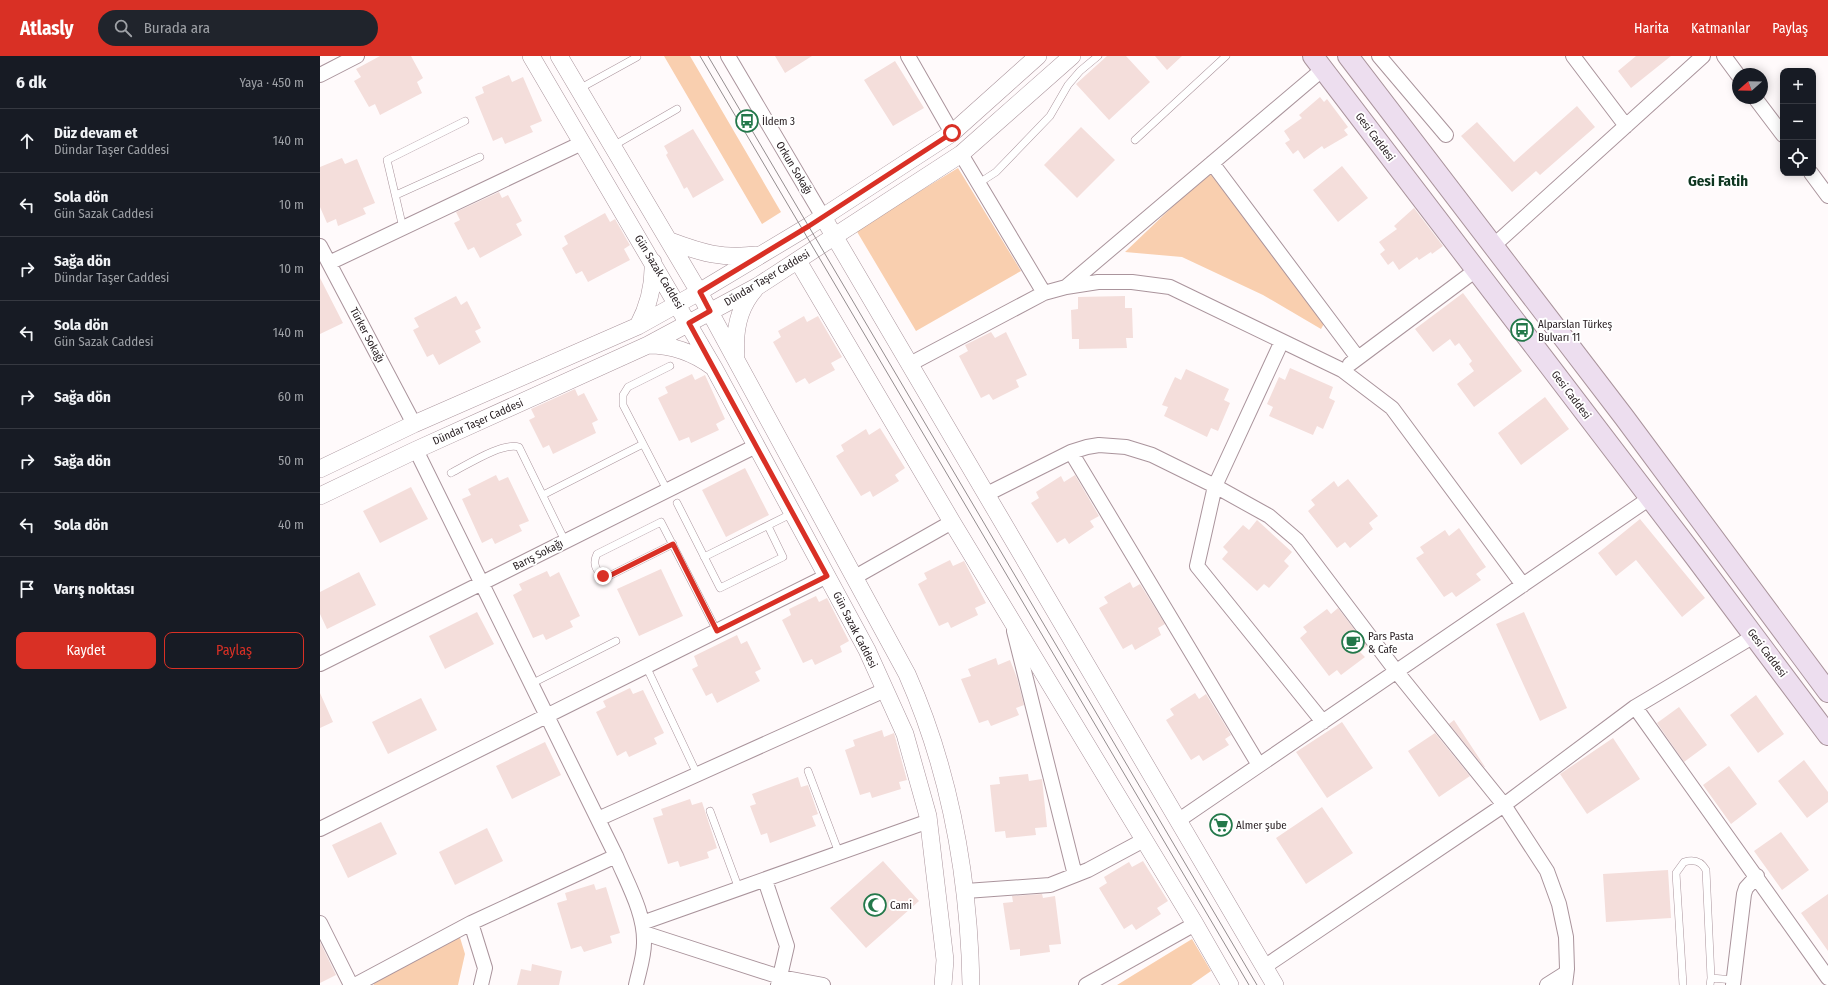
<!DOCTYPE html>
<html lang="tr">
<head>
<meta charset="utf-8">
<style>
  body { margin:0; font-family:"Fira Sans Condensed",sans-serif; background:#20242c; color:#f1f3f6 }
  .controls { position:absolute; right:12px; top:12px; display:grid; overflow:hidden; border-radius:8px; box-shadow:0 2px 10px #0003 }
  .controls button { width:36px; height:36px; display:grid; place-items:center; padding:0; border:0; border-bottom:1px solid #363941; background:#171b24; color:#f1f3f6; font:20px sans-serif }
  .compass { position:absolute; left:1412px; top:12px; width:36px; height:36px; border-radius:50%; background:#171b24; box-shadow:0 2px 10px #0003; rotate:250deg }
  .stop { position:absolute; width:12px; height:12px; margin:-9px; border:3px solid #d93025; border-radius:50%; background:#fff }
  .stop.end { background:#d93025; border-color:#fff; box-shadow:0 1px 4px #0008 }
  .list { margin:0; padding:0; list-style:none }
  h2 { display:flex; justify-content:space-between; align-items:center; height:52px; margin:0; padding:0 16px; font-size:17px }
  h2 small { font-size:13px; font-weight:400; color:#9ea1a6 }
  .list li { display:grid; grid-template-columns:26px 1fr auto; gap:12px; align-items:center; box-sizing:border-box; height:64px; padding:0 16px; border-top:1px solid #363941 }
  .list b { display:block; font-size:15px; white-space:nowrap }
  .list p { margin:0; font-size:13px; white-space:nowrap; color:#9ea1a6 }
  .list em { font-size:13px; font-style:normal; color:#9ea1a6 }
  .actions { display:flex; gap:8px; padding:12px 16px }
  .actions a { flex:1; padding:9px 0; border:1px solid #d93025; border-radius:8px; text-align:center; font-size:14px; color:#d93025 }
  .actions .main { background:#d93025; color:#fff }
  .icon { flex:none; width:22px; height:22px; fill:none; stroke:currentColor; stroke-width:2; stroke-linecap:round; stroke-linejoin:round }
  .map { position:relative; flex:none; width:1508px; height:929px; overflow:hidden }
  header { display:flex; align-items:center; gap:24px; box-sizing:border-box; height:56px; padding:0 20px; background:#d93025; color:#fff }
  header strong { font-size:19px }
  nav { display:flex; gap:22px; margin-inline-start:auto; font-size:14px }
  .search { width:280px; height:36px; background:#20242c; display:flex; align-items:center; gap:10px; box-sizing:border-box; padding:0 14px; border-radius:22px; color:#9ea1a6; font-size:15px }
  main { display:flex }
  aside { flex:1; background:#171b24 }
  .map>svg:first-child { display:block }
</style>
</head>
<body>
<header>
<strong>Atlasly</strong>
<div class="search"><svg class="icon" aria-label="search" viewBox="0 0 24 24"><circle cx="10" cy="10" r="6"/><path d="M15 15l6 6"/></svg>Burada ara</div>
<nav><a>Harita</a><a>Katmanlar</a><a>Paylaş</a></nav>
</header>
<main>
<aside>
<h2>6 dk<small>Yaya · 450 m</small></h2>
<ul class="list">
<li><svg class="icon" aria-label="ahead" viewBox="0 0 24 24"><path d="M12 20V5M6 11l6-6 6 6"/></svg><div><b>Düz devam et</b><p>Dündar Taşer Caddesi</p></div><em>140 m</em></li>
<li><svg class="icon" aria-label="left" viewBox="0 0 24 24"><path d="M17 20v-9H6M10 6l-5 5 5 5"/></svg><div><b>Sola dön</b><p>Gün Sazak Caddesi</p></div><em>10 m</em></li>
<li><svg class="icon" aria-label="right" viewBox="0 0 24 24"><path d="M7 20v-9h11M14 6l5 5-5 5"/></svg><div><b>Sağa dön</b><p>Dündar Taşer Caddesi</p></div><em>10 m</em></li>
<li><svg class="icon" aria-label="left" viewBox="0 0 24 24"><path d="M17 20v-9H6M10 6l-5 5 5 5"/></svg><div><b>Sola dön</b><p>Gün Sazak Caddesi</p></div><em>140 m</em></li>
<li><svg class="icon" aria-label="right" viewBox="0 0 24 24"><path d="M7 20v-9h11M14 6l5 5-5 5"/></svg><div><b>Sağa dön</b></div><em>60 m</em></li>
<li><svg class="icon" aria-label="right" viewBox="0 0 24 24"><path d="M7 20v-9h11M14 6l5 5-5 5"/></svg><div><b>Sağa dön</b></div><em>50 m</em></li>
<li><svg class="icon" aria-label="left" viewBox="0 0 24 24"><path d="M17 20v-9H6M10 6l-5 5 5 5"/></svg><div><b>Sola dön</b></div><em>40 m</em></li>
<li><svg class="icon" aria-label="arrive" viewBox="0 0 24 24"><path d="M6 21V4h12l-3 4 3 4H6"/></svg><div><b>Varış noktası</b></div></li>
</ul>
<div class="actions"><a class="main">Kaydet</a><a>Paylaş</a></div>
</aside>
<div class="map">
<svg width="1508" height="929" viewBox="0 0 1508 929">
  <rect width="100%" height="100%" fill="#fffafb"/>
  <path fill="#f9cfaf" d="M344,0H370L461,156L442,168Z
    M894,111L1005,266L1001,273L943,239L862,201L805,196Z
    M638,112L701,215L596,275L536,174Z
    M138,875L145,898L138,929H54L52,925Z
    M872,883L891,915L871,929H797Z"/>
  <path fill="#f4dedb" d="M60,0H91L103,22L97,26L102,37L60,59L55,48L49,51L34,25L41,21L36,13Z
    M455,0H492L465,17Z
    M787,0H806L830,26L789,64L756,28Z
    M835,0H862L847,14Z
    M1316,0H1351L1311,32L1298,15Z
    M575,5L604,52L573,70L544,24Z
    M189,19L192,26L203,21L222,65L210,70L213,76L185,88L182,81L173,85L155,41L164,37L162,31Z
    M1000,41L1004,46L1007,43L1028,71L1024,74L1028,79L1004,93L1002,90L984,103L978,94L973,98L965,87L970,84L964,75L982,62L979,59Z
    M1257,50L1275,71L1220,119L1216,115L1192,136L1141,80L1157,66L1194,106Z
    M761,71L795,104L757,142L724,109Z
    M373,73L404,124L373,142L367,131L364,133L359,123L346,99L348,97L344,90Z
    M22,102L25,108L37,103L55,147L43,152L46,158L18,170L16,163L7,167L0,151V111Z
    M1022,110L1048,142L1018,166L993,134Z
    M179,136L182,142L188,139L202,165L196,168L202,179L160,202L154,191L148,194L134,167L140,164L136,156Z
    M1094,152L1123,190L1112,198L1111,196L1099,204L1097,201L1079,214L1073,205L1068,209L1060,198L1065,194L1059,186L1077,173L1074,170Z
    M285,157L290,166L295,163L307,184L310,189L304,193L310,204L268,226L262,215L256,218L242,192L248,188L244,180Z
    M0,222L23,267L0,278Z
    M1143,237L1202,315L1154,351L1137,328L1154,315L1149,308L1152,305L1139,287L1135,290L1130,283L1113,296L1095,273Z
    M136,240L141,249L147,245L161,272L155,275L161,286L119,309L113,298L107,301L93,274L99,271L94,262Z
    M805,240V252H812L813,282H806L807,292L759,293V283H752L751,254L758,253V241Z
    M484,260L487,266L498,260L522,301L511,307L515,314L489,328L485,322L476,327L453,286L461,281L458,275Z
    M671,276L675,282L686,276L707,319L696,324L699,331L673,344L669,338L661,342L639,300L648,295L645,289Z
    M970,312L1013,331L1009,342L1015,345L1003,373L997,370L993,379L949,360L953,351L947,348L959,321L965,324Z
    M866,313L909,333L904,344L910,347L898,375L891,372L887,381L844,360L848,351L842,349L855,321L861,324Z
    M372,318L375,324L385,319L405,363L396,368L399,374L371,387L369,381L359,385L338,342L348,337L345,331Z
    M255,333L258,340L264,337L278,364L272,367L276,377L233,398L229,389L223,392L209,364L215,361L211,353Z
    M1225,341L1249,373L1201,409L1178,377Z
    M560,372L585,412L575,419L579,425L553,441L550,435L541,440L516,400L524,395L521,389L546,373L549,379Z
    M425,412L449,459L406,481L382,434Z
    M176,419L179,425L188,421L209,465L199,469L202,475L175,488L172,482L162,487L142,443L151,439L148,433Z
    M755,419L779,460L770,465L774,471L749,488L745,482L737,487L711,447L719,442L716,436L741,420L744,426Z
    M1028,423L1058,460L1049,467L1053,473L1030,492L1025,486L1017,492L988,455L995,449L991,444L1014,425L1018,431Z
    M91,431L108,463L60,487L43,455Z
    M1320,463L1385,542L1362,561L1316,504L1296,520L1278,497Z
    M937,464L972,496L964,505L969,510L949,532L944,528L937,535L902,503L908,496L903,491L923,469L929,474Z
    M1139,472L1166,511L1156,518L1161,524L1136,541L1132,536L1124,541L1096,502L1104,497L1100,491L1125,474L1129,480Z
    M630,504L633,510L644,505L666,547L655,552L658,559L631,572L628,566L619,570L598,528L607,523L604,517Z
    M341,513L363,560L319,580L297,533Z
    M227,515L230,521L239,516L260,560L250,565L253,571L226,584L223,578L213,582L193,539L202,534L199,528Z
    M39,516L56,549L7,573L0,558V536Z
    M810,526L813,532L820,528L845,568L838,572L841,579L815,594L812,588L803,593L779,552L788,547L784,541Z
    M496,540L499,546L507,542L529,585L520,590L522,596L495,609L492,603L483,607L462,564L471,559L469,553Z
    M1018,552L1047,590L1040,596L1045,601L1021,619L1017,614L1009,620L980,582L987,576L983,571L1007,553L1011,558Z
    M157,556L174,588L125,613L109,580Z
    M1204,556L1247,652L1220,665L1176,568Z
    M417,579L421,588L427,585L441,613L435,616L440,625L397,647L392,637L386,640L372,613L378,610L374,600Z
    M676,602L678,609L690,604L697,622L704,649L696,652L699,659L671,670L668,664L659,667L641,623L651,620L648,613Z
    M310,632L313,638L323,634L344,677L334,682L337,688L309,701L306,695L297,700L276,656L286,651L283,645Z
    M0,637L13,666L0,672Z
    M875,637L879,643L886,638L911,679L905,683L909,689L883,705L879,699L871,704L846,664L854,659L850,653Z
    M1436,639L1464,678L1438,697L1410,659Z
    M101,642L117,674L68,698L52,666Z
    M1359,651L1387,689L1364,706L1337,667Z
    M1134,664L1165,711H1164L1129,668Z
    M1022,666L1053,712L1007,742L976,696Z
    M562,674L564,681L574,677L587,724L579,726L581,733L552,742L550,736L540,739L525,694L535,690L533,684Z
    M1115,677L1150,720L1119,741L1088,695Z
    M1293,682L1320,723L1267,758L1240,718Z
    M225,686L241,719L192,743L176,710Z
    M1484,704L1508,736V746L1487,762L1458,725Z
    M1409,710L1437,748L1411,768L1383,729Z
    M708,718L709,725L722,723L727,771L715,772L716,779L686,782L685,775L675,776L670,729L680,728L679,721Z
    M478,721L481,731L488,729L498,758L492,760L496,770L450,787L447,777L441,779L430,750L436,748L432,738Z
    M370,743L372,749L382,746L397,792L387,796L389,802L360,811L358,805L348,808L333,762L343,759L341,753Z
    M1002,751L1033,797L986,828L956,782Z
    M61,766L77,798L28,822L12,789Z
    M167,772L183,805L135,829L119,796Z
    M1461,776L1489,814L1462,834L1434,795Z
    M563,805L599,845L546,892L510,852Z
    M823,805L848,845L837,852L841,858L816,874L812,868L804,873L779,832L787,827L784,821L809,806L812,811Z
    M1348,814L1351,862L1286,866L1283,818Z
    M274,828L276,834L286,831L300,877L290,880L292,887L264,896L261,890L251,893L237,847L247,844L245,837Z
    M722,838L723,842L735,840L741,888L729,889L730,896L700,900V893L690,894L683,847L693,846L692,840Z
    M1508,838V895L1481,857Z
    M0,886L16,919L0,927Z
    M212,908L242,915L239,929H197L201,913L211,915Z"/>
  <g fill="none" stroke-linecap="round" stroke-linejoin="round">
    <g stroke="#aa949c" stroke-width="8">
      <path id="service" d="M259,33L317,1
        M815,84L906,0
        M293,90L357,53
        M659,127L676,116L730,60L748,29L760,15L778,0
        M76,139L160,101
        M83,172L67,104L145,65
        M131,417C147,409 182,386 199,391L245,485
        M347,434L303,349V339L308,331L350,310
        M223,439L323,388
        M357,447L400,532L463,501L448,470
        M353,488L287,521C276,517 272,508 277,498L341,466L397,575
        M384,501L473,457
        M326,610L377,718
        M211,628L296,585
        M488,715L519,797
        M390,755L419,833
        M1391,922L1414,924
        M1363,929L1356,817L1364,806C1374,803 1381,805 1386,814L1391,922L1390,929"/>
    </g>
    <g stroke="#aa949c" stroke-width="16">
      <path id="minor" d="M408,0L503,161
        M588,0L632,77
        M1059,0L1126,79
        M1253,0L1306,70
        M1404,0L1418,19
        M0,19L37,0
        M1435,42L1463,79
        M641,98L724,237
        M892,107L1038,302
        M1491,117L1508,140
        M0,190L94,368
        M1172,191L1383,0
        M9,207L262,87
        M747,230L1003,13
        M962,285L895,430L877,510L1003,666
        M590,308L724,237L746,231L778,226H812L850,231L1022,314L1072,352L1203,529
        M1030,308L1156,214
        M96,394L296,800C307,827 325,857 324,887C324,901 319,915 316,929
        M751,396L939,709
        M667,438L751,396L767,391L779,389L806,391L832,399L895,430L949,460L977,484L1076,615L1184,749L1227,815L1239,848L1246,881L1247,913L1245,929
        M535,521L632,466
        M694,575L755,819
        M0,608L436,390
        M1315,651L1508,922
        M278,763L565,634
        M859,764L1330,442
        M0,773L507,520
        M445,824L467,890L458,929
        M646,835L730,829L768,814L824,784
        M0,867L31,929
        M151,867L165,912L161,929
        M322,867L609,765
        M324,877L460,921L503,929
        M944,911L1184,749L1315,651L1434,580
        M35,929L151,867L296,800
        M766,929L875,868
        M1227,929L1246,917
        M1413,929L1424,838L1426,832L1437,820"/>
    </g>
    <g stroke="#aa949c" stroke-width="18">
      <path id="tertiary" d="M211,0L394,312L547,594L585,678L608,760L625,904L623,929
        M239,0L379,236L587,618C630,715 649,823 651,929
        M503,161L955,929
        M350,185C382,197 402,203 436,199
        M478,205L632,466L875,868L910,929
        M318,270C329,249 334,229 333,206
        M328,289C352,289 373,296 393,311
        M416,299C414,275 419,251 435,233
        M0,413L94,368L318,270L379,236L489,170L632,77L718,0
        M0,440L96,394L328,289L438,230L641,98L752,0"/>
    </g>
    <g stroke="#aa949c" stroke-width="22">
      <path id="secondary" d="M993,0L1375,501L1508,679
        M1028,0L1304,361L1508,636"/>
    </g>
    <use href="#service" stroke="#fff" stroke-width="7"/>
    <use href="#minor" stroke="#fff" stroke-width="14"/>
    <use href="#tertiary" stroke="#fff" stroke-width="17"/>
    <use href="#secondary" stroke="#eddeef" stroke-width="20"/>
    <path stroke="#948d8f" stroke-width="1" d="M380,0L929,929
      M388,0L937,929"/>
  </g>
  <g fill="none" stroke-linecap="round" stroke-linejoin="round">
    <path stroke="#d93025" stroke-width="5" d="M283,520L287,521L353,488L397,575L507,520L369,267L390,255L380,236L489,170L632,77"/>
  </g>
  <defs>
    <g id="bus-ring" transform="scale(1.15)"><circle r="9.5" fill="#fff" stroke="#23784a" stroke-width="1.5"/><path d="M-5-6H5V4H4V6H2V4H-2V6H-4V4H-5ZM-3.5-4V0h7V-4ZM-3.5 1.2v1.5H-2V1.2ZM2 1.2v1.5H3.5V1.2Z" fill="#23784a"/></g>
    <g id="cafe-ring" transform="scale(1.15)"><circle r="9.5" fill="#fff" stroke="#23784a" stroke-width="1.5"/><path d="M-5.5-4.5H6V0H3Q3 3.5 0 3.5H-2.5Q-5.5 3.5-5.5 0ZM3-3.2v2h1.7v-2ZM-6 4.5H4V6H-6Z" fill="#23784a"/></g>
    <g id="supermarket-ring" transform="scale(1.15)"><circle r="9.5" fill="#fff" stroke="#23784a" stroke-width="1.5"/><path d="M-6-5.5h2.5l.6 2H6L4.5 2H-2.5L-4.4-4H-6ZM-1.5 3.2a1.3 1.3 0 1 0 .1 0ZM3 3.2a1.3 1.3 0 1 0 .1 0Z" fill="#23784a"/></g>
    <g id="mosque-ring" transform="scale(1.15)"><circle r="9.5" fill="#fff" stroke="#23784a" stroke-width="1.5"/><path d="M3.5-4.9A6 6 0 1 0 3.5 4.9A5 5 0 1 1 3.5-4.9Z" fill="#23784a"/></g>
  </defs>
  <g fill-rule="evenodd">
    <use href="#bus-ring" x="427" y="65"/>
    <use href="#bus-ring" x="1202" y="274"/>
    <use href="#cafe-ring" x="1033" y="586"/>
    <use href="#supermarket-ring" x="901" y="769"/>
    <use href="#mosque-ring" x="555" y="849"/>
  </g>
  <g text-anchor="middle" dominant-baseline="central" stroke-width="4" stroke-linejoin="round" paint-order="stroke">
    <g font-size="11" fill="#2b2225" stroke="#fff" text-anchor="start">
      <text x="442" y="65">İldem 3</text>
      <text x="1218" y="268">Alparslan Türkeş<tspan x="1218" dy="13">Bulvarı 11</tspan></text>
      <text x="1048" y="580">Pars Pasta<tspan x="1048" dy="13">&amp; Cafe</tspan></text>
      <text x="916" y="769">Almer şube</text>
      <text x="570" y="849">Cami</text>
    </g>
    <g font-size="11" fill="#2b2225" stroke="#fff">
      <text transform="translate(1055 81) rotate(53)">Gesi Caddesi</text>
      <text transform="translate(474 112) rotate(59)">Orkun Sokağı</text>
      <text transform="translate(339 216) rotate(59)">Gün Sazak Caddesi</text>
      <text transform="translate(447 222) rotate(-31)">Dündar Taşer Caddesi</text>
      <text transform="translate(47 279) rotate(62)">Türker Sokağı</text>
      <text transform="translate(1251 339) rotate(53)">Gesi Caddesi</text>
      <text transform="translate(158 366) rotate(-24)">Dündar Taşer Caddesi</text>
      <text transform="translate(218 499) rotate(-27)">Barış Sokağı</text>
      <text transform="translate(535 574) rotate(63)">Gün Sazak Caddesi</text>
      <text transform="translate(1447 597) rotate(53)">Gesi Caddesi</text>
    </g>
    <g font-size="15" font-weight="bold" fill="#0e3620" stroke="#fff">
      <text x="1398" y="125">Gesi Fatih</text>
    </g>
  </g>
</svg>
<div class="controls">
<button>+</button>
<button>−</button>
<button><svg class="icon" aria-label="locate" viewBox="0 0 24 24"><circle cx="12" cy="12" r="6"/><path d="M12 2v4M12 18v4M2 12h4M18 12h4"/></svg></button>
</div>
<svg class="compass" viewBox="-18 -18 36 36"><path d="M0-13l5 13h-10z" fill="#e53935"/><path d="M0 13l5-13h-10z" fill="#9ea1a6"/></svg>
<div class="stop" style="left:632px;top:77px"></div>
<div class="stop end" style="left:283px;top:520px"></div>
</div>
</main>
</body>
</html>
